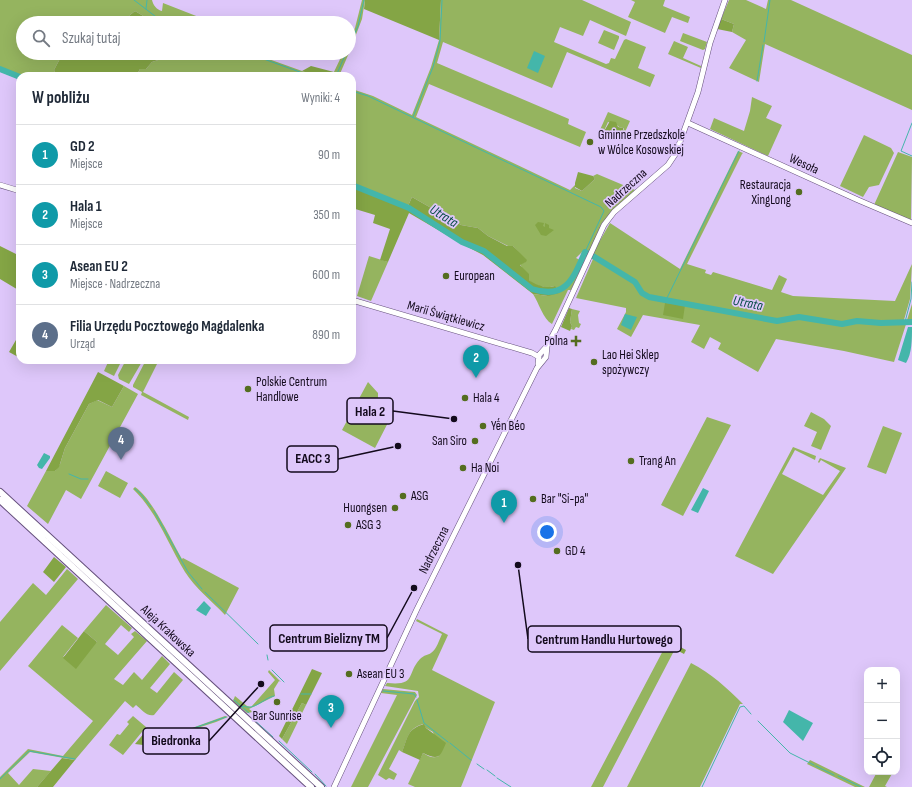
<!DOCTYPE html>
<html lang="pl">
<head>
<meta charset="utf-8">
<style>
  body { margin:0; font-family:"Sofia Sans Condensed",sans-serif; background:#f2f2f3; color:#1f2937 }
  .controls { position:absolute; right:12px; bottom:12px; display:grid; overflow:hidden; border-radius:8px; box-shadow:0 4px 16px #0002 }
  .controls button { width:36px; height:36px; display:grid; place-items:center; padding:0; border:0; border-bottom:1px solid #e0e1e3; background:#fff; color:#1f2937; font:20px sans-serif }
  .you { position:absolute; left:547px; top:532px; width:14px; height:14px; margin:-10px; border:3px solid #fff; border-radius:50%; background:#1a73e8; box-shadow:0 0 0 6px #1a73e833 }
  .badge { display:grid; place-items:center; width:26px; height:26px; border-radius:50%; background:#546d1f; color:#fff; font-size:13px; font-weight:700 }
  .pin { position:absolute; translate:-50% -33px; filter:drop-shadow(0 1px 2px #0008) }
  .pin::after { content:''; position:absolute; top:21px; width:14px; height:12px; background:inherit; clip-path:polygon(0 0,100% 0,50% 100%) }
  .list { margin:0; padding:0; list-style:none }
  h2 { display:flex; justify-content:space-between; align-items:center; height:52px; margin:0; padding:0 16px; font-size:17px }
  h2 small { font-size:13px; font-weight:400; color:#747a83 }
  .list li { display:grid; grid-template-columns:26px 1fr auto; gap:12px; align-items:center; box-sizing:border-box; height:60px; padding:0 16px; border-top:1px solid #e0e1e3 }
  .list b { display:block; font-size:15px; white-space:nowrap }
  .list p { margin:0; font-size:13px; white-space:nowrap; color:#747a83 }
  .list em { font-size:13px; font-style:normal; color:#747a83 }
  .icon { flex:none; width:22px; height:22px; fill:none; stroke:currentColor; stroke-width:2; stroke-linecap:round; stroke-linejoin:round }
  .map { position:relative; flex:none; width:912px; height:787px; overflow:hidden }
  .search { position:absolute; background:#fff; box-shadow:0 4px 16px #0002; left:16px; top:16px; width:340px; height:44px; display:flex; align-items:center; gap:10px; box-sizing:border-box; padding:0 14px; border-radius:22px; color:#747a83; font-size:15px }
  .panel { position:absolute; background:#fff; box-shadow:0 4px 16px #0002; left:16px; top:72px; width:340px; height:292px; border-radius:12px }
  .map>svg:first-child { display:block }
</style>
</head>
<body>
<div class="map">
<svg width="912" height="787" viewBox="0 0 912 787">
  <rect width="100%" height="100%" fill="#dec7fa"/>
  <path fill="#95b45f" d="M0,0H152C153,5 157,10 162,11L163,3L209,21L208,23H155L135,11L120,23H23V53H63L54,70L56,74L59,76H20V78L0,71Z
    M362,0H365L362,19L349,53V40L355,28Z
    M441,0H582L631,22L626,36L590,20L583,36L560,27L554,42L606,64L609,63L611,58L615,59L624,40L626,39L646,47L638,68L655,75L650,87L567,52L552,88L443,42L437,63L569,119L568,124L586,132L580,147L429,84L416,117L570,190L575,185V188L582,191L595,179L593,176L597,174L635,190L602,223L589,252L584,250L576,258L584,262L571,290H568L552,324C543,319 539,303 533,294L548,296L555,286C547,289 533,286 528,279C525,275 523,269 520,264L525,262L521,255L513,246H508L488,236L478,228L461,225L412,197L408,206L352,183V89L373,96L412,115L431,67L439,40Z
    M631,0H665L663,6L690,17L688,23L672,17L665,33L628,17L635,2Z
    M729,0H746L766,9L768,0H791L912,55V110L765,44L759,82L729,68L746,40L732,32L734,24L721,19Z
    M604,30L619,36V38L614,50L598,43Z
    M683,33L707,42L705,49L703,50L680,41Z
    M674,41L688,47L683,58L701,66V68L668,54Z
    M173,53H252L316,76H136L140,69H146L152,62L158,60H165Z
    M343,53H349L339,76H332Z
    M752,97L772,106L766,118L782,125L768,156L710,129L714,118L744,131L750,111Z
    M608,112L630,121L621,141L617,139L624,129L623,128L619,127L617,125L608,122L603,133L599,132Z
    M864,135L891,148L894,153L879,185L869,187L863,197L840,186Z
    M738,151L743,153L742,154L687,264L706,270L705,273L711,275L713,272L772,290L779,275L787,279L781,292L793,296L895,301L912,264L910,299L904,320H907L912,304V321H907L894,362L844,351L776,339L758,372L718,349L721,343L710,337L704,349L691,342L700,325L643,315L631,337L617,329L626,312V308L576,298L593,259L590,258L610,223L680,269Z
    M898,152L912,157L911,220L874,205Z
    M369,256L388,262L371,301L357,296Z
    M572,309L580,311L578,315L579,323L581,324L579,328L576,327L574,330L571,329L572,326L570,322Z
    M109,360H122L114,376L104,371Z
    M126,360H143L129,384L119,379L118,375Z
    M146,360H159L143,392L189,417L188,420L141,395L142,392L133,387V385Z
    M368,382L378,393V401L394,411L375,448L342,430Z
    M124,386L138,394L81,499L66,490L48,524L27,506L46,471H55L60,464L65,448L89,404L97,400L112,407Z
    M811,412L824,419L831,426L821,450L811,446L817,432L804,426Z
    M707,417L731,425L683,516L661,505Z
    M883,426L902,433L886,474L867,467Z
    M793,447L816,456L815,460L795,450L782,474L823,495L840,471L821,460L819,463L818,462L820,458L846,468L773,574L735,556Z
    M106,471L128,483L120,498L98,486Z
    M135,487C152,498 171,540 182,559L183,558L239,588L225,615C212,601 195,588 185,572C168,544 157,512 133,489Z
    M67,569L78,579L0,671V622L33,583L46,595Z
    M106,605L132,628L129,632L121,625L105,644L118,655L134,637L131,634L135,631L147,641L114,679L123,685L134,672L142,680L162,656L170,664L150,688L157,693L174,672L183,680L154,715C147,717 141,709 136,705L133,708L125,701L75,760L30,752L8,773L19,785L33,769L51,771L37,787H0V777L28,749L63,756L93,721L28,666L62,625L78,638L63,657L97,642L84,631Z
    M417,619L448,635L432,670L495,702L461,787H415L408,784L423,753C428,756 433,759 439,756L433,732L426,728L423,724C407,729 408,738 402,752L399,750L389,769L397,774L394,780L389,778L386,780L378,775L415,701L419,697L418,691L385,686L387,683C417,686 406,674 420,659C424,655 428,655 431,653C437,649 439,640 442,634L416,621Z
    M666,645L675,649L603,787H591Z
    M691,663C711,673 727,688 743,704H740L700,787H627Z
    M269,670L281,682L279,681L274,689L275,696L249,709L253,712L247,713L233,701L235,696L247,706L251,707L275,680L268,672Z
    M383,689L415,692L417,695L368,787H351L397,695L381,693Z
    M302,703L306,705L287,744L282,739Z
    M133,716L146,727L123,755L109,745L117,734L120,735L129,724L127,722Z
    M225,716L228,717L216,722L179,734L145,732L147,730L181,732Z
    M810,760L865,787H855L807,764Z
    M877,772H893L885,786L887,787H869Z"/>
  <path fill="#84a545" d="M365,0H441L439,40L364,9Z
    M135,11L155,23H120Z
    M721,19L734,24L732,32L717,29Z
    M63,53H173L165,60H158L152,62L146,69H140L136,76H59L56,74L54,70Z
    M311,66L334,72L332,76H316L302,71Z
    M610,121L616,122L618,127L623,128V132L617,139L603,133Z
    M578,172L593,176L595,179L582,191L575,187V183Z
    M352,183L408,206L412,197L461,225L478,228L488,236L507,246H513L527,260L526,262L520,265L529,274V280C536,285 546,289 555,286L559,293L548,296L533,294L483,255L462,244L409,213L388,262L380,260L390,229L373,223L375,215L352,208Z
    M538,222L544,223L543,226L545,227V223L549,225V228L554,230L546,236L541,235L535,225Z
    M0,246L20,256V291L0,279Z
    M665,303L685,305L683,319L663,315Z
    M569,308L572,309L570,322L572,326L570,331L561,327Z
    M20,333V358L9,352Z
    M98,372L124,386L112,407L98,400L89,404L65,448L59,467L55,471H46Z
    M54,557L66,567L54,582L43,572Z
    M84,631L97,642L76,669L63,658Z
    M654,633L686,650L684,654L652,637Z
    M312,669L322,673L306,705L302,703L282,739L279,736Z
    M424,724L426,728L446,743C440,757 439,761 423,753L420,760L402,752C408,737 407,729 424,724Z
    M145,732L169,734L159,747L135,744Z
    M62,758L75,760L53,787H37Z"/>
  <path fill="#44b6aa" d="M534,51L545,56L538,73L527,68Z
    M625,314L637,317L631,330L621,325Z
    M908,327H912C912,339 912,354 906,363L898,360Z
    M44,453L50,456V458L42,469L39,468L37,465Z
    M703,488L709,491L698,513L691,510Z
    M204,601L211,608L206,616L196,610Z
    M789,710L813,723L803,741L783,722Z"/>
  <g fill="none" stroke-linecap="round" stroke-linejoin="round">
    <path stroke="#44b6aa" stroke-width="1" d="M134,0L164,23
      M146,9L147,0
      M764,42L770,0
      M349,47L358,26L364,0
      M247,53L311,76
      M336,76L346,53
      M757,81L763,45
      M352,91L368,96L439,130L601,207L604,211L585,252
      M413,117L433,67L440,41L442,0
      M912,123L901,151L912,156
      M666,300L739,151
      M905,322L911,299L912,282
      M69,474L81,479H88
      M135,489L140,493L151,507
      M154,511L188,572L202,589
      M205,592L258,644
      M267,655L268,660
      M272,670L284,682
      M383,691L414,694L416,697
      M301,694H311
      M234,700L249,713
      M417,700L424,723L448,742
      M241,707L244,706C254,711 264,698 274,696
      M252,718L273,737
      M758,721L790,753L814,765
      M194,728L226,717
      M147,731L179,733L190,730
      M279,741L312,772
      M450,743L471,760
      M477,764L484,769
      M816,766L834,775
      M487,770L495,776
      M315,774L326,786
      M838,776L861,787
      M497,778L511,787
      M0,779L29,751L75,759
      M702,787L740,707L744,706L751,714"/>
    <path stroke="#44b6aa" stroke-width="6" d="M0,69L20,77
      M352,185L409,208L462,242L484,251L532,289C566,300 573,279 585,252L587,253
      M593,256L635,282L642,293L649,297L777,321L799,317L842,324L857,321L881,323L912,322"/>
    <g stroke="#66517d" stroke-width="6">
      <path id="tertiary" d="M688,123L858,200L912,223
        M0,185L20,191
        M352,300L532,353L539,357
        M538,364L539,355L547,346L556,329L604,225L614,212L668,165L676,153L698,92L710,43L725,0
        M334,787L417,609L537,368L546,357L547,346"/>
    </g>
    <g stroke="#66517d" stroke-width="8">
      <path id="primary" d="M0,492L321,787
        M0,500L311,787"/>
    </g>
    <use href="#tertiary" stroke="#fff" stroke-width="5"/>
    <use href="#primary" stroke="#fff" stroke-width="6"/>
  </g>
  <g fill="#546d1f" stroke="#dec7fa" stroke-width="1.5">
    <circle cx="590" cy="142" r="4"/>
    <circle cx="799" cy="192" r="4"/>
    <circle cx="446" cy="276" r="4"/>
    <path d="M574 335h4v4h4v4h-4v4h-4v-4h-4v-4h4z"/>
    <circle cx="594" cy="362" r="4"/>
    <circle cx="248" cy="389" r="4"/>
    <circle cx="465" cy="398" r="4"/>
    <circle cx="483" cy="426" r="4"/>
    <circle cx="475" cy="441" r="4"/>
    <circle cx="631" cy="461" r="4"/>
    <circle cx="463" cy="468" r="4"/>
    <circle cx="403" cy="496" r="4"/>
    <circle cx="533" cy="499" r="4"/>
    <circle cx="395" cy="508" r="4"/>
    <circle cx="348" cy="525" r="4"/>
    <circle cx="557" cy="551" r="4"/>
    <circle cx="349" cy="674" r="4"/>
    <circle cx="277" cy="702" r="4"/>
  </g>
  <g text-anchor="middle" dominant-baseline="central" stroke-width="3.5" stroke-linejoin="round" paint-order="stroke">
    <g font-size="13" fill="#130a1c" stroke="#dec7fa" text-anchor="start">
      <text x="598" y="135">Gminne Przedszkole<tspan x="598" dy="15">w Wólce Kosowskiej</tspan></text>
      <text x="791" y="185" text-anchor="end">Restauracja<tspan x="791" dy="15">XingLong</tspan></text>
      <text x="454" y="276">European</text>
      <text x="568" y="341" text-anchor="end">Polna</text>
      <text x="602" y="355">Lao Hei Sklep<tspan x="602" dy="15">spożywczy</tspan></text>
      <text x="256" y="382">Polskie Centrum<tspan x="256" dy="15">Handlowe</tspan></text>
      <text x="473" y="398">Hala 4</text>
      <text x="491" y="426">Yến Béo</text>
      <text x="467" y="441" text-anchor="end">San Siro</text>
      <text x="639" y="461">Trang An</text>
      <text x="471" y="468">Ha Noi</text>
      <text x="411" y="496">ASG</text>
      <text x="541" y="499">Bar "Si-pa"</text>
      <text x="387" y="508" text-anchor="end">Huongsen</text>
      <text x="356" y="525">ASG 3</text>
      <text x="565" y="551">GD 4</text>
      <text x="357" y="674">Asean EU 3</text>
      <text x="277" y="716" text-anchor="middle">Bar Sunrise</text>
    </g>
    <g font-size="13" fill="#130a1c" stroke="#dec7fa">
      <text transform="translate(804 164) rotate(25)">Wesoła</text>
      <text transform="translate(626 188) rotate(-42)">Nadrzeczna</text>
      <text transform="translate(446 316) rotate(16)">Marii Świątkiewicz</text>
      <text transform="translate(434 550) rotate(-63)">Nadrzeczna</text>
      <text transform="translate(168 631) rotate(43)">Aleja Krakowska</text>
    </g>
    <g font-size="14" font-style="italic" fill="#064c46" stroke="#dec7fa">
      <text transform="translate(444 216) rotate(32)">Utrata</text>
      <text transform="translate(748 303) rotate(11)">Utrata</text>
    </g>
  </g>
  <path fill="none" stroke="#130a1c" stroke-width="1.5" d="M454 419L393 411M398 446L338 459M414 588L387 638M518 565L528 639M261 684L209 741"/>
  <g fill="#130a1c" stroke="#dec7fa" stroke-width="1.5">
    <circle cx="454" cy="419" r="4"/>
    <circle cx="398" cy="446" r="4"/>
    <circle cx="414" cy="588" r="4"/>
    <circle cx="518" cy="565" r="4"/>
    <circle cx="261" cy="684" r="4"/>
  </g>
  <g fill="#dec7fa" stroke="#130a1c" stroke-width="1.5">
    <rect x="347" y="398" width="46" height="26" rx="4"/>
    <rect x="287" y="446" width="51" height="26" rx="4"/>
    <rect x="270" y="625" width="117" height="26" rx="4"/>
    <rect x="528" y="626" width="153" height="26" rx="4"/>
    <rect x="143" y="728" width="66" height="26" rx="4"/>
  </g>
  <g font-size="14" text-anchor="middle" font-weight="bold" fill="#130a1c">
    <text x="370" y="416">Hala 2</text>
    <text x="313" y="463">EACC 3</text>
    <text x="329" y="643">Centrum Bielizny TM</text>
    <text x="604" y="644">Centrum Handlu Hurtowego</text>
    <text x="176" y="745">Biedronka</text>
  </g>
</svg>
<div class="controls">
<button>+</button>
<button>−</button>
<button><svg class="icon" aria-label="locate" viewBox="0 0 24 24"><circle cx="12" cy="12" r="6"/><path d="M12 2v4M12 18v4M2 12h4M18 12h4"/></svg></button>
</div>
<div class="you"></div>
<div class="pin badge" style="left:504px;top:523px;background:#0f9aa8">1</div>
<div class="pin badge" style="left:476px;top:378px;background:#0f9aa8">2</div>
<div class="pin badge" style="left:331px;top:728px;background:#0f9aa8">3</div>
<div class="pin badge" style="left:121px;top:460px;background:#5c6f8a">4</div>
<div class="search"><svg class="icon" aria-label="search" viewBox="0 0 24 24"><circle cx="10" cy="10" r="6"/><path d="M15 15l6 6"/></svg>Szukaj tutaj</div>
<section class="panel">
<h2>W pobliżu<small>Wyniki: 4</small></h2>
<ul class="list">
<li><span class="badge" style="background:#0f9aa8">1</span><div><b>GD 2</b><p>Miejsce</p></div><em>90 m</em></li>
<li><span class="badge" style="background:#0f9aa8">2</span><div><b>Hala 1</b><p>Miejsce</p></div><em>350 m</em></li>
<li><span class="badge" style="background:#0f9aa8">3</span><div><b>Asean EU 2</b><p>Miejsce · Nadrzeczna</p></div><em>600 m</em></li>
<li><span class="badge" style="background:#5c6f8a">4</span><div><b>Filia Urzędu Pocztowego Magdalenka</b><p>Urząd</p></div><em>890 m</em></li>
</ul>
</section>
</div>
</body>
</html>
